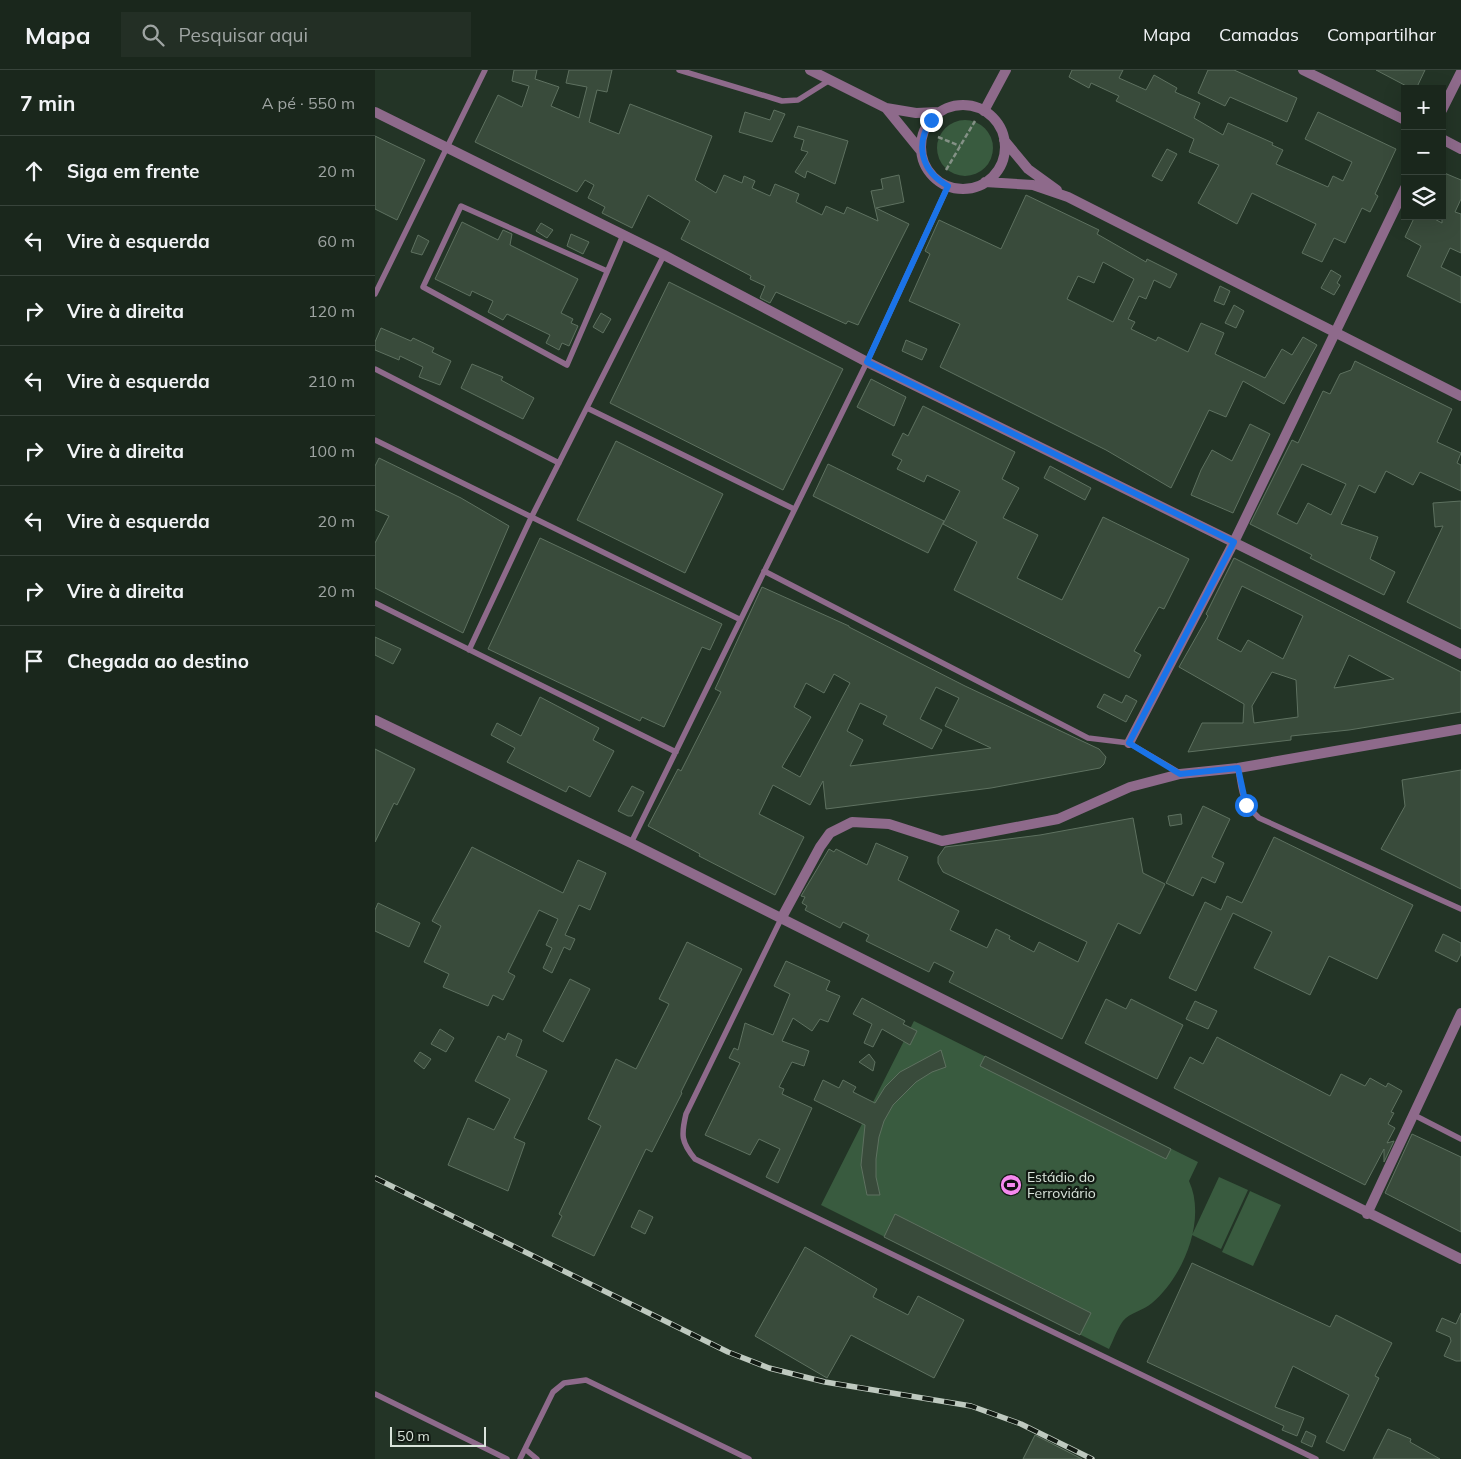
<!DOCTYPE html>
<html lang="pt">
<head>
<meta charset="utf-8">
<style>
  body { margin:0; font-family:Mulish,sans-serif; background:#232f25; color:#f1f3f6 }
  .controls { position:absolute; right:15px; top:15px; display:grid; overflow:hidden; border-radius:0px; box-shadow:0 5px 20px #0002 }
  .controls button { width:45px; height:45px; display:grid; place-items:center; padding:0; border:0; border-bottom:1px solid #38443b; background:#1a271c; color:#f1f3f6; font:25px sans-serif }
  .scale { position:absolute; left:15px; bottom:12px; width:96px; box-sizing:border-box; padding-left:5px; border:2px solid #dae4db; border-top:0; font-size:14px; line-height:18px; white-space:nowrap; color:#dae4db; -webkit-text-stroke:4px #121a13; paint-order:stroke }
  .stop { position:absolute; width:15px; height:15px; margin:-11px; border:4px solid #1a73e8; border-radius:50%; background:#fff }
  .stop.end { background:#1a73e8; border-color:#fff; box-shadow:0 1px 5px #0008 }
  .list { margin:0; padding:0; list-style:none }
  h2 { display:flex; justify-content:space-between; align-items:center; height:65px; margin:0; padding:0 20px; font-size:21px }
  h2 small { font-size:16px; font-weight:400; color:#9fa5a3 }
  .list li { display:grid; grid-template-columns:32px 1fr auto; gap:15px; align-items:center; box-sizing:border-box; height:70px; padding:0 20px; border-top:1px solid #38443b }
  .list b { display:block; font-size:19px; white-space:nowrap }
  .list em { font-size:16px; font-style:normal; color:#9fa5a3 }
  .icon { flex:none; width:28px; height:28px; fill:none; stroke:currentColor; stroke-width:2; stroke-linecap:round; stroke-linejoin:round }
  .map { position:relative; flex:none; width:1086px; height:1389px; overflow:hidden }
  header { display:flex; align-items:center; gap:30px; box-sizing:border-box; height:70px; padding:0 25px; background:#1a271c; border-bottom:1px solid #38443b }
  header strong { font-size:24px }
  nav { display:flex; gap:28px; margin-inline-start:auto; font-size:18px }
  .search { width:350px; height:45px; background:#232f25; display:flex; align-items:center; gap:12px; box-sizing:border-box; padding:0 18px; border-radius:0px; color:#9fa5a3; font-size:19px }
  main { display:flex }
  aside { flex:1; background:#1a271c }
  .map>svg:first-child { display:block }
</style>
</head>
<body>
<header>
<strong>Mapa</strong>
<div class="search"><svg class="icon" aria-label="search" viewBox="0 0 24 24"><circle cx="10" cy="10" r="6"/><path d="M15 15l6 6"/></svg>Pesquisar aqui</div>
<nav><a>Mapa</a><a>Camadas</a><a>Compartilhar</a></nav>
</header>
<main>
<aside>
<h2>7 min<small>A pé · 550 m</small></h2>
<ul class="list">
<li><svg class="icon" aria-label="ahead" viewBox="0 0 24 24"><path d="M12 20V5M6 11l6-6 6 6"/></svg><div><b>Siga em frente</b></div><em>20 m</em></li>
<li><svg class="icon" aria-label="left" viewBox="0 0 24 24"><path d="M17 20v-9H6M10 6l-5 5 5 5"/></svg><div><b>Vire à esquerda</b></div><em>60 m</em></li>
<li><svg class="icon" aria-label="right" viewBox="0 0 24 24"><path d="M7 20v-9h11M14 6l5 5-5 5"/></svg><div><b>Vire à direita</b></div><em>120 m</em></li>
<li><svg class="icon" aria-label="left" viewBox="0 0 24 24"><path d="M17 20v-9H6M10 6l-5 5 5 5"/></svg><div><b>Vire à esquerda</b></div><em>210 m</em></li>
<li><svg class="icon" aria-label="right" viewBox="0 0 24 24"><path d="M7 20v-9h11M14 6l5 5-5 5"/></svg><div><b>Vire à direita</b></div><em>100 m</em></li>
<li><svg class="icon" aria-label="left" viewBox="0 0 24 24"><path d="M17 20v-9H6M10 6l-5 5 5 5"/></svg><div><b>Vire à esquerda</b></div><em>20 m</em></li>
<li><svg class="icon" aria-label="right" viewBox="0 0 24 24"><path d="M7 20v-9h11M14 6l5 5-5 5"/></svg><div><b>Vire à direita</b></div><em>20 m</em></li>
<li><svg class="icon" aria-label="arrive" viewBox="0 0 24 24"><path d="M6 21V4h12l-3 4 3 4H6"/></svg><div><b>Chegada ao destino</b></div></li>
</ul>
</aside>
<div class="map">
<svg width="1086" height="1389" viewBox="0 0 1086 1389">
  <rect width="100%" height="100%" fill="#233426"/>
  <path fill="#395b3f" d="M562 78a28 28 0 1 1 56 0a28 28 0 1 1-56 0Z
    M539,951L823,1092L814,1111C832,1150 808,1207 777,1233C769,1240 754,1243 748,1251C742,1259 738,1271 734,1279L446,1135Z
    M844,1107L873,1120L846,1179L817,1165Z
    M875,1121L906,1135L878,1196L847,1182Z"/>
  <path fill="#394b3b" stroke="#5e7160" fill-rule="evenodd" d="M139,0H162L160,9L184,17L176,36L204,48L212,17L191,13L194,0H237L232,22L222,20L214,52L244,64L255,34L337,66L320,110L341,123L349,105L367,113L369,106L380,111L377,118L395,126L400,114L424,124L421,132L447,145L451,136L469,144L472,137L503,151L496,121L508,119L506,109L524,105L529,132L501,138L534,154L483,255L473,251L471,254L401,222L395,233L385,228L390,216L375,209L376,206L306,169L315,151L273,125L257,158L227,143L230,137L213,128L219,115L210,110L202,122L100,72L123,25L147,37L154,16L137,11Z
    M697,0H748L744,8L771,20L779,5L802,18L800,22L825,33L819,48L848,65L853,53L898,73L897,75L908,80L901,94L953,117L958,106L968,111L977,92L930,69L943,42L1021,79L1000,124L1003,126L995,142L987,138L970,173L959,168L947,192L927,183L941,154L877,123L862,154L823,133L844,95L814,82L819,69L741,31L744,26L716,13L714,18L694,7Z
    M833,0H859L922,28L912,52L855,27L850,36L823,23Z
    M1001,0H1050L1041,19H1037Z
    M399,40L410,44L397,72L364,62L370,42L395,50Z
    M423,56L473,71L460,114L432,101L430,108L420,102L433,82L426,80L429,70L419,67Z
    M0,66L50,90L22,150L0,139Z
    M792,79L802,84L787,111L777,106Z
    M1067,102L1086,110V129L1080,142L1086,144V183L1075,178L1066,197L1086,207V233L1032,206L1046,176L1030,167L1040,146H1054L1067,153Z
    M651,125L724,160L722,164L771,192L772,189L802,204L795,218L779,210L771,229L764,226L753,249L760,252L756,259L781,271L783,267L813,282L826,253L849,263L840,284L890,308L907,279L917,285L928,267L942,275L909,334L868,311L851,347L834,340L796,418L731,380L565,297L585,254L534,231L555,184L550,181L564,150L626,179ZM728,192L759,209L738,252L692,229L703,206L719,213Z
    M87,152L123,170L128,160L137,164L135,175L203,209L186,243L198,249L196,253L203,256L194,276L187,273L184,280L171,273L175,265L132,244L128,250L113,242L118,231L97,221L95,226L60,209Z
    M166,153L178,160L172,168L161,161Z
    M196,164L214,172L208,184L192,176Z
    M43,165L54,171L47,185L36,182Z
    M956,200L966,206L962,213L965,215L959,225L946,218Z
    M294,212L468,299L408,420L235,333Z
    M845,216L855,221L849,235L839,231Z
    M859,235L869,241L861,258L850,253Z
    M226,243L236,249L228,263L218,257Z
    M6,258L36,271L38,268L59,278L57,282L76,291L65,315L44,307L48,297L25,286L24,290L0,280V272Z
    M531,270L552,279L547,290L527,281Z
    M980,291L1077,339L1062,372L1086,383L1082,393L1086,395V421L1045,402L1038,415L1011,401L1000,423L984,415L966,454L1003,467L995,489L1020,502L1009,525L935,488L937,485L875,454L917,370L923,373L948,321L955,324L965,304L976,300ZM927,394L971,414L956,445L933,433L922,454L902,444Z
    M97,294L128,307L126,310L159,328L148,349L86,318Z
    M496,309L531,327L519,356L482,337Z
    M548,336L640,382L627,409L644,418L628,448L663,465L642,508L687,530L728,447L814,489L789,539L784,537L759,581L766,585L754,608L579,520L602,472L568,454L585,421L552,405L549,412L522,399L527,390L517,385L528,363L533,366Z
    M875,354L895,364L858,443L816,425L826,400L837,380L857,391Z
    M241,371L348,424L310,503L202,450Z
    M4,388L86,428L134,456L88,563L0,518V473L14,446L0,440V396Z
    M453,394L569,451L553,483L438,426Z
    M675,396L716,418L710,430L669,408Z
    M1086,431V559L1032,532L1068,456L1060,457L1058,433Z
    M165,468L347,554L335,580L327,577L289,657L267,647L265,651L113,579Z
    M859,488L1086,602V642L974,660L916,666V670L813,682L827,653H868L869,634L804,597L833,546L831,544ZM867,516L928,546L908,589L873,570L866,582L842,569ZM974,585L1019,609L959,618ZM897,602L921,610L923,647L879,653L877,636Z
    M387,517L474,556V557L590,616L724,679L731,687L729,694L725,698L616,718L451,739L448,711L435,735L398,715L384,744L429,767L400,825L324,786L325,784L273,756L303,699L306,701L346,622L340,619ZM459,604L475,613L425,707L407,697L436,647L419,637L431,613L449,623ZM561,617L584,628L570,656L616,678L475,696L488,670L472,661L485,633L512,646L508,654L557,679L567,660L545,649Z
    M0,567L26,579L18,594L0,585Z
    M729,624L747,633L751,625L762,631L751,652L722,637Z
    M165,627L224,658L218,670L239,681L215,727L194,716L191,722L132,692L140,678L116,665L122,653L146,666Z
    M0,679L40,699L22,735L19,733L0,772Z
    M1086,700V819L1006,779L1030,736L1027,710Z
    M257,716L269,722L257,746H253L243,741Z
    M828,736L855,749L837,787L849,793L840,813L827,807L818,826L791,813Z
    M806,744L807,754L795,756L793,746Z
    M758,748L768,803L790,814L765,864L743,853L687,969L574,912L579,902L559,892L554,902L491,871L494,865L468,852L465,858L430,840L432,836L427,833L430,827L426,826L454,779L459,782L461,779L492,795L501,773L533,787L523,810L584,841L575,860L612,878L621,859L635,866L634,869L659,882L664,872L703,892L712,872L568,802L563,793V787L570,777L665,765Z
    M899,767L1038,835L1002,909L954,886L935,925L879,898L897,862L858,843L821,921L794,908L830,832L846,840L852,826L867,833Z
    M97,777L188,823L203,790L231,803L215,840L204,835L190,865L200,869L195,880L189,877L177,903L168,898L177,878L171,875L183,849L164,840L133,902L140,906L128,930L118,925L113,936L68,917L74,904L49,892L66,856L57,851Z
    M3,833L45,853L34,877L0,861V840Z
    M1068,864L1086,873V884L1082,892L1060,881Z
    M312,872L367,899L306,1022L307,1023L277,1082L271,1079L219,1186L177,1166L187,1146L184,1144L226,1056L213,1049L241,989L261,999L294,934L284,929Z
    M411,891L455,911L451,920L465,926L453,952L445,949L437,961L418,948L407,971L434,981L429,996L417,992L404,1017L409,1019L407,1024L437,1038L403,1113L391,1107L405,1079L384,1069L375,1085L330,1065L365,993L354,988L359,978L363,980L370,953L398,965L415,924L399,916Z
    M195,909L215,919L188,972L168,961Z
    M487,928L530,951L528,954L542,961L535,975L507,959L498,977L489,973L497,954L478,944Z
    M731,929L751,939L756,929L808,955L782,1009L710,973Z
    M820,931L842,941L833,959L811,949Z
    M65,959L79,968L71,982L56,974Z
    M133,963L147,970L141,986L172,1001L139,1068L150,1073L133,1121L73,1095L93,1048L119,1060L135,1029L100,1011L123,966L130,970Z
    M842,967L955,1026L966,1004L990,1016L995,1008L1011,1017L1013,1013L1027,1021L1016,1042L1019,1043L1013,1054L1020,1058L1012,1073L1019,1071L1009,1092V1079L990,1115L799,1018L815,987L828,994Z
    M566,980L571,997L557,1002L541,1012L518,1035L509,1051L504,1067L501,1089V1107L505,1125H492L486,1095L490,1055L439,1030L448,1010L464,1018L468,1010L481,1017L478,1022L500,1033L510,1017L525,1002Z
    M45,982L56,989L49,999L39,991Z
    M494,984L500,992L498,1001L484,992Z
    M610,986L796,1079L791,1089L605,996Z
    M1037,1064L1086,1087V1162L1010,1123Z
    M264,1140L278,1147L270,1164L256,1157Z
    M520,1144L716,1243L705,1265L509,1167Z
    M430,1177L502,1219L498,1227L533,1245L543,1226L589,1250L559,1308L476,1265L452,1308L380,1266Z
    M817,1193L955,1257L961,1245L1017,1273L1000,1306L1004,1308L969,1381L951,1372L974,1325L918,1296L900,1337L929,1348L922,1366L907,1360L909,1356L772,1292Z
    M1086,1243V1291H1081L1069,1286L1076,1271L1075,1267L1061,1261L1067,1248L1081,1254Z
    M1013,1359L1036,1369L1035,1372L1065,1389H998Z
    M931,1361L941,1366L937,1377L926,1372Z
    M660,1365L707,1389H648Z"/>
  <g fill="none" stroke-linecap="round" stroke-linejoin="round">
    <path stroke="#849186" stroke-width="2.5" stroke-dasharray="5 2.5" stroke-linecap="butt" d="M563,67L585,76
      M571,100L600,51"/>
    <path stroke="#8e6a8b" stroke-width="5.5" d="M304,0L407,31L423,30L455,10
      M232,201L86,136L48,217L192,295L248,165
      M0,224L110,0
      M0,299L184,393
      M212,338L419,439
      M0,370L364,549
      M389,501L713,668L754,673L805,703
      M0,533L301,682
      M94,580L156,448L289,185
      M863,698C866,721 867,732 884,748L1086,839
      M256,773L492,292L573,116
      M406,849L311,1044C306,1065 306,1072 320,1089L941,1389
      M1039,1045L1086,1069
      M0,1324L132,1389
      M150,1379L162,1389
      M145,1389L178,1322L189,1313L211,1310L374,1389"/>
    <path stroke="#8e6a8b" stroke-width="10" d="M435,0L511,38L541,43L564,42
      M928,0L1030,50
      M546 77a42 42 0 1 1 84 0a42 42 0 1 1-84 0Z
      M511,38L546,81
      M1067,40L1086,2
      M609,41L631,0
      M0,42L289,185L492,292L1086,584
      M1067,69L1086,79
      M629,70L653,99L682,120
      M610,112L658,115L693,127L1086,326
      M0,650L256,773L1086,1189
      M754,673L859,472L1030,118
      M406,849L445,777L455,763L477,752L514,754L567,771L683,749L755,717L805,704L863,698L1086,659
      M992,1144L1086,943"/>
    <g stroke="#bec9bf" stroke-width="5.5">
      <path id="rail" d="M0,1108L353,1282L394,1298L450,1312L596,1336L646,1354L717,1389"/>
    </g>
    <use href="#rail" stroke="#121a13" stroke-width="4" stroke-dasharray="11" stroke-linecap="butt"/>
  </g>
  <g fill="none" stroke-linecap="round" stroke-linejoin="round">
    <path stroke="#1a73e8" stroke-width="6" d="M556,50C540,75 546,101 573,116L492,292L859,472L754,673L805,704L863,698L871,735"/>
  </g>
  <defs>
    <g id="stadium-disc" transform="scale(1.125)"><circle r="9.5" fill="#f589ee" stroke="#121a13"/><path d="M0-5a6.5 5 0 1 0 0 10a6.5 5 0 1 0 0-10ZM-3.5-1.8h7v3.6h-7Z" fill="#111"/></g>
  </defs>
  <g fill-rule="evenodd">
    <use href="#stadium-disc" x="636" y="1115"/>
  </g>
  <g text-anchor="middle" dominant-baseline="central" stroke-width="4.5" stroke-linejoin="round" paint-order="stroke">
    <g font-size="14" fill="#dae4db" stroke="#121a13" text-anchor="start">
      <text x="652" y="1107">Estádio do<tspan x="652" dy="16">Ferroviário</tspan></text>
    </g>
  </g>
</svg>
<div class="controls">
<button>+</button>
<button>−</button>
<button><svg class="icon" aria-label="layers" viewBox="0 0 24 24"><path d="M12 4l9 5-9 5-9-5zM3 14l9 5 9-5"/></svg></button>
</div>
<div class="scale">50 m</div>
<div class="stop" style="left:871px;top:735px"></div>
<div class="stop end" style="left:556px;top:50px"></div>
</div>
</main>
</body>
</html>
